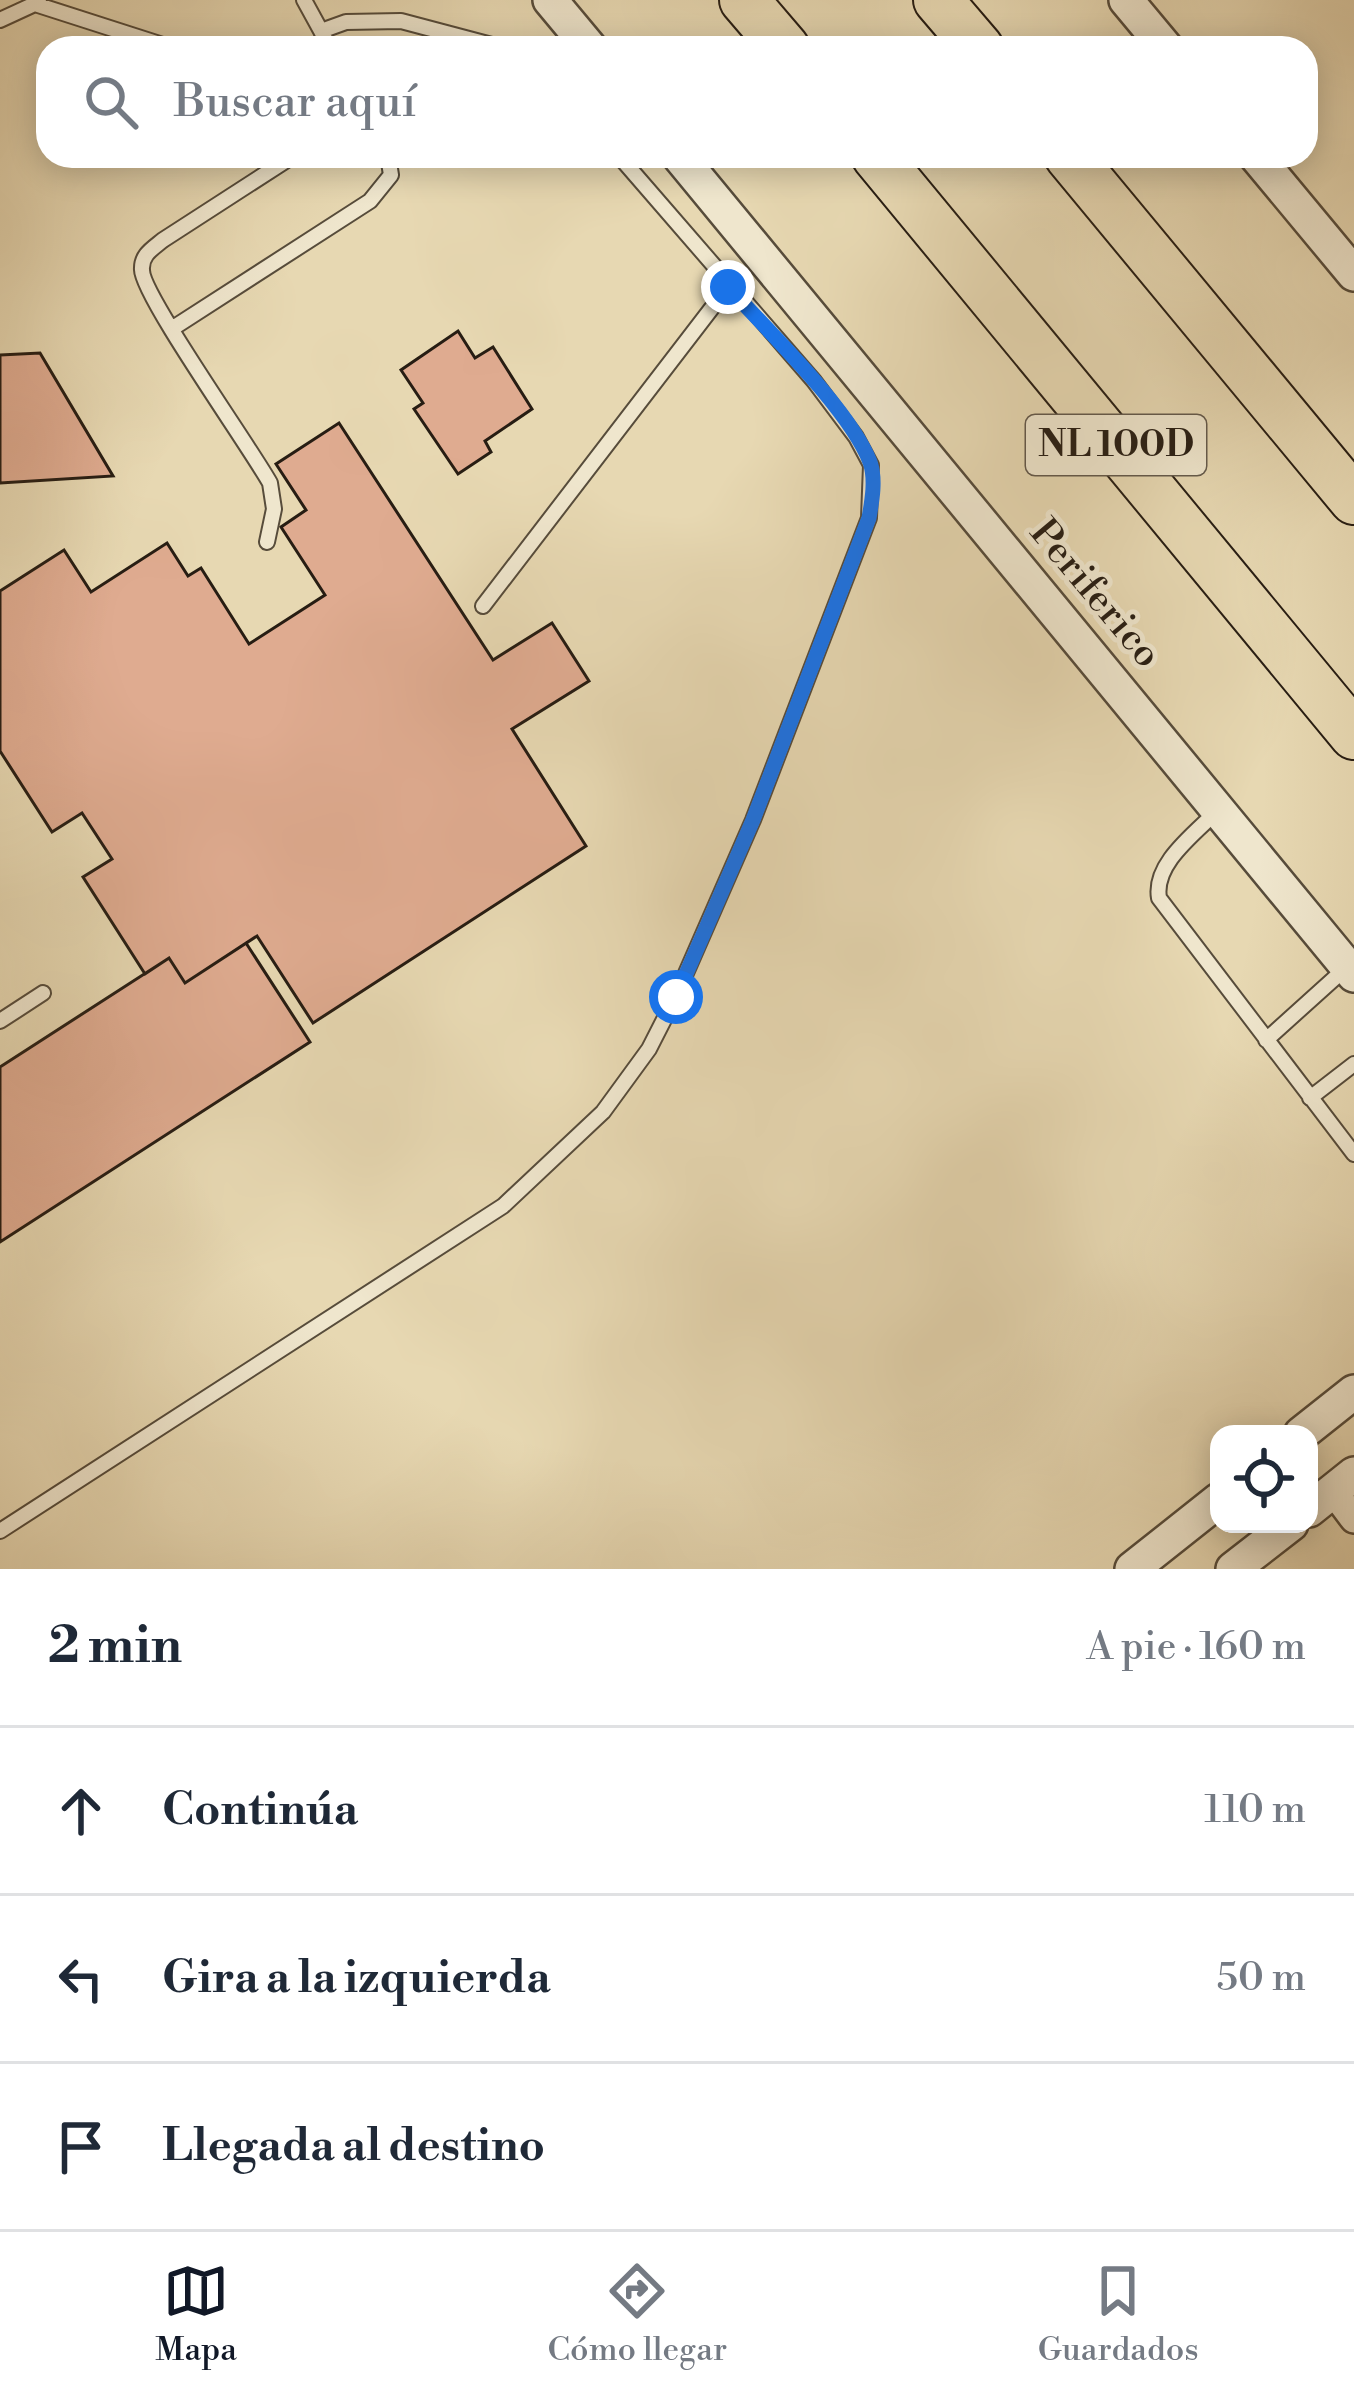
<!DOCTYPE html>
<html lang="es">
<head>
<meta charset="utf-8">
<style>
  body { margin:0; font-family:"Libre Bodoni",serif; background:#f2f2f3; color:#1f2937 }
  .controls { position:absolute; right:36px; bottom:36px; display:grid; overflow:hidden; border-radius:24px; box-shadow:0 6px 30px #0003 }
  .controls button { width:108px; height:108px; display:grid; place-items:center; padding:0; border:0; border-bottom:3px solid #e0e1e3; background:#fff; color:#1f2937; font:60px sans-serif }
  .stop { position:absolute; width:36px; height:36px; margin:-27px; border:9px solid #1a73e8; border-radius:50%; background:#fff }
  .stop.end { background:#1a73e8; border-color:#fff; box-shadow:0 3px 12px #0008 }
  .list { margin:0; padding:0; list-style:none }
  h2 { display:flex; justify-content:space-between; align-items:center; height:156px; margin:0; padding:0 48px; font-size:51px }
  h2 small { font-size:39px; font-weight:400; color:#747a83 }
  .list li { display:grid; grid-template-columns:78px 1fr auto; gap:36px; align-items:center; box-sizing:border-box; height:168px; padding:0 48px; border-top:3px solid #e0e1e3 }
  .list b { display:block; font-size:45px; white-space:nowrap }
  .list em { font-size:39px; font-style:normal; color:#747a83 }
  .icon { flex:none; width:66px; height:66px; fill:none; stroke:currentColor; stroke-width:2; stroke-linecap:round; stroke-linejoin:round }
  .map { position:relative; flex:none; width:1354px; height:1569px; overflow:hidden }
  .search { position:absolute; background:#fff; box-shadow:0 6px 30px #0003; left:36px; right:36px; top:36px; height:132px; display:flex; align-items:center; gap:30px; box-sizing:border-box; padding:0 42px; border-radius:36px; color:#747a83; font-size:45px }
  .sheet { height:660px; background:#fff }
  nav { display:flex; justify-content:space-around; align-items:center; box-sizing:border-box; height:168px; border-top:3px solid #e0e1e3; background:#fff; font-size:33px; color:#747a83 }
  nav a { display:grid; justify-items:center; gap:6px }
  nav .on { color:#111827 }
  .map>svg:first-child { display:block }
</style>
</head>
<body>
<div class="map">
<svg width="1354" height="1569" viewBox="0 0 1354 1569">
  <rect width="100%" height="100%" fill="#e7d8b2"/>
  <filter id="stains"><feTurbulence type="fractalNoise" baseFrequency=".00167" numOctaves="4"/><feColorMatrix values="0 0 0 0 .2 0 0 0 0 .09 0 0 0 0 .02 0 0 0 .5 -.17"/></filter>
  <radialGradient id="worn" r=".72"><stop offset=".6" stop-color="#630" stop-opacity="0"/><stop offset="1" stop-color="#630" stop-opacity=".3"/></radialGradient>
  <path fill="#dfab90" stroke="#271d13" stroke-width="3" d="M458,331L475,358L493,347L532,409L485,441L491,452L458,474L414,409L423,403L401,370Z
    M40,353L113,476L0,483V355Z
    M339,423L493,660L552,623L589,681L512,729L586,846L313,1023L257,936L185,983L169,958L145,974L83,877L112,859L82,813L52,832L0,751V591L64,550L91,592L167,543L188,576L201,568L249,644L325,595L281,527L306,510L276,464Z
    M246,943L310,1042L0,1242V1067L169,958L185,983Z"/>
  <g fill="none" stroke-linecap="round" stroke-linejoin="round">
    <g stroke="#574c3b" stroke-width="18">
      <path id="service" d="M304,0L321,31L346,22L401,21L503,48
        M35,4L172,48
        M0,20L39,2
        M321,31L330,48
        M173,328L370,201L391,175L388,156
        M267,542L274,509L270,483C250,447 142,295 142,270C141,255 152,249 163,240L293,156
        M483,606L728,287
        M1219,809C1196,833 1153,863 1159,898L1354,1154
        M0,1021L43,993
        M1266,1040L1347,967
        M1310,1098L1354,1064
        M0,1531L503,1206L603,1112L649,1049L676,996L753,820L869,518L871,465L856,437L814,381L619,156"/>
    </g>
    <g stroke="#574c3b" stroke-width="32">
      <path id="minor" d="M1333,1491L1354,1519"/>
    </g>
    <g stroke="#574c3b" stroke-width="38">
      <path id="tertiary" d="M550,0L590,48
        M1126,0L1166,48
        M679,156L1354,975
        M1256,156L1354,274
        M1301,1434L1354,1392
        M1309,1510L1354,1474
        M1132,1569L1219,1500
        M1233,1569L1291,1524"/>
    </g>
    <g stroke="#271d13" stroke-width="52">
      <path id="motorway" d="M744,0L785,48
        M938,0L979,48
        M876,156L1354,735
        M1069,156L1354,500"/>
    </g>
    <use href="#service" stroke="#efe6cd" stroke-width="14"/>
    <use href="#minor" stroke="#efe6cd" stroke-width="27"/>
    <use href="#tertiary" stroke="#efe6cd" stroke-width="33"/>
    <use href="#motorway" stroke="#e7d8b2" stroke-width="48"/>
  </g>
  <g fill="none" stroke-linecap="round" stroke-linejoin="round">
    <path stroke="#1a73e8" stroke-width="15" d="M676,997L753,820L869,518C872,501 876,479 870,462C850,410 767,330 728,287"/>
  </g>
  <g text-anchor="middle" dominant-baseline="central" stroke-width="10" stroke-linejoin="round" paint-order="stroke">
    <rect fill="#efe6cd" stroke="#63594b" stroke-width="3" x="1026" y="415" width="180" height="60" rx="9"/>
    <g font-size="36" font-weight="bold" fill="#271d13">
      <text x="1116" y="445">NL 100D</text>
    </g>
    <g font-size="39" fill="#271d13" stroke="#efe6cd">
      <text transform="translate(1095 594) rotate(50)">Periferico</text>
    </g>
  </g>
  <rect width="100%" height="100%" filter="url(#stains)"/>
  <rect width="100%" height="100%" fill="url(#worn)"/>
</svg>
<div class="controls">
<button><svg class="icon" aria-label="locate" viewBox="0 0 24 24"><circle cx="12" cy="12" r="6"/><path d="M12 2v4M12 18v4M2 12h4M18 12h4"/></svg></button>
</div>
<div class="stop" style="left:676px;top:997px"></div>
<div class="stop end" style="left:728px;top:287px"></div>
<div class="search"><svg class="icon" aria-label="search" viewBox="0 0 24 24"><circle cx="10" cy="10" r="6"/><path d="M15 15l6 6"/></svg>Buscar aquí</div>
</div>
<section class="sheet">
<h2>2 min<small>A pie · 160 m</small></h2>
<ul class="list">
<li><svg class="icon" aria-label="ahead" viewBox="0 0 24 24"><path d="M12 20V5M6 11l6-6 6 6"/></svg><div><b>Continúa</b></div><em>110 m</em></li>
<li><svg class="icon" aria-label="left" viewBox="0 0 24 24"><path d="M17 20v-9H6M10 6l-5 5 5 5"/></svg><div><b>Gira a la izquierda</b></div><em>50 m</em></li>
<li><svg class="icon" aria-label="arrive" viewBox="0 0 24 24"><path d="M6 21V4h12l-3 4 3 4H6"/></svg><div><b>Llegada al destino</b></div></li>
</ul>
</section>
<nav>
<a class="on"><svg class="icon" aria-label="map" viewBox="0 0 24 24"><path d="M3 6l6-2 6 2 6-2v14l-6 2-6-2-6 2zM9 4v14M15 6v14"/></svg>Mapa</a>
<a><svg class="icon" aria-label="directions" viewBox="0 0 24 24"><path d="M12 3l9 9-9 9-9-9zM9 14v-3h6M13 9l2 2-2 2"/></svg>Cómo llegar</a>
<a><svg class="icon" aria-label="saved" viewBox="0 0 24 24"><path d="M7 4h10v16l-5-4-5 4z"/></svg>Guardados</a>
</nav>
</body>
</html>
